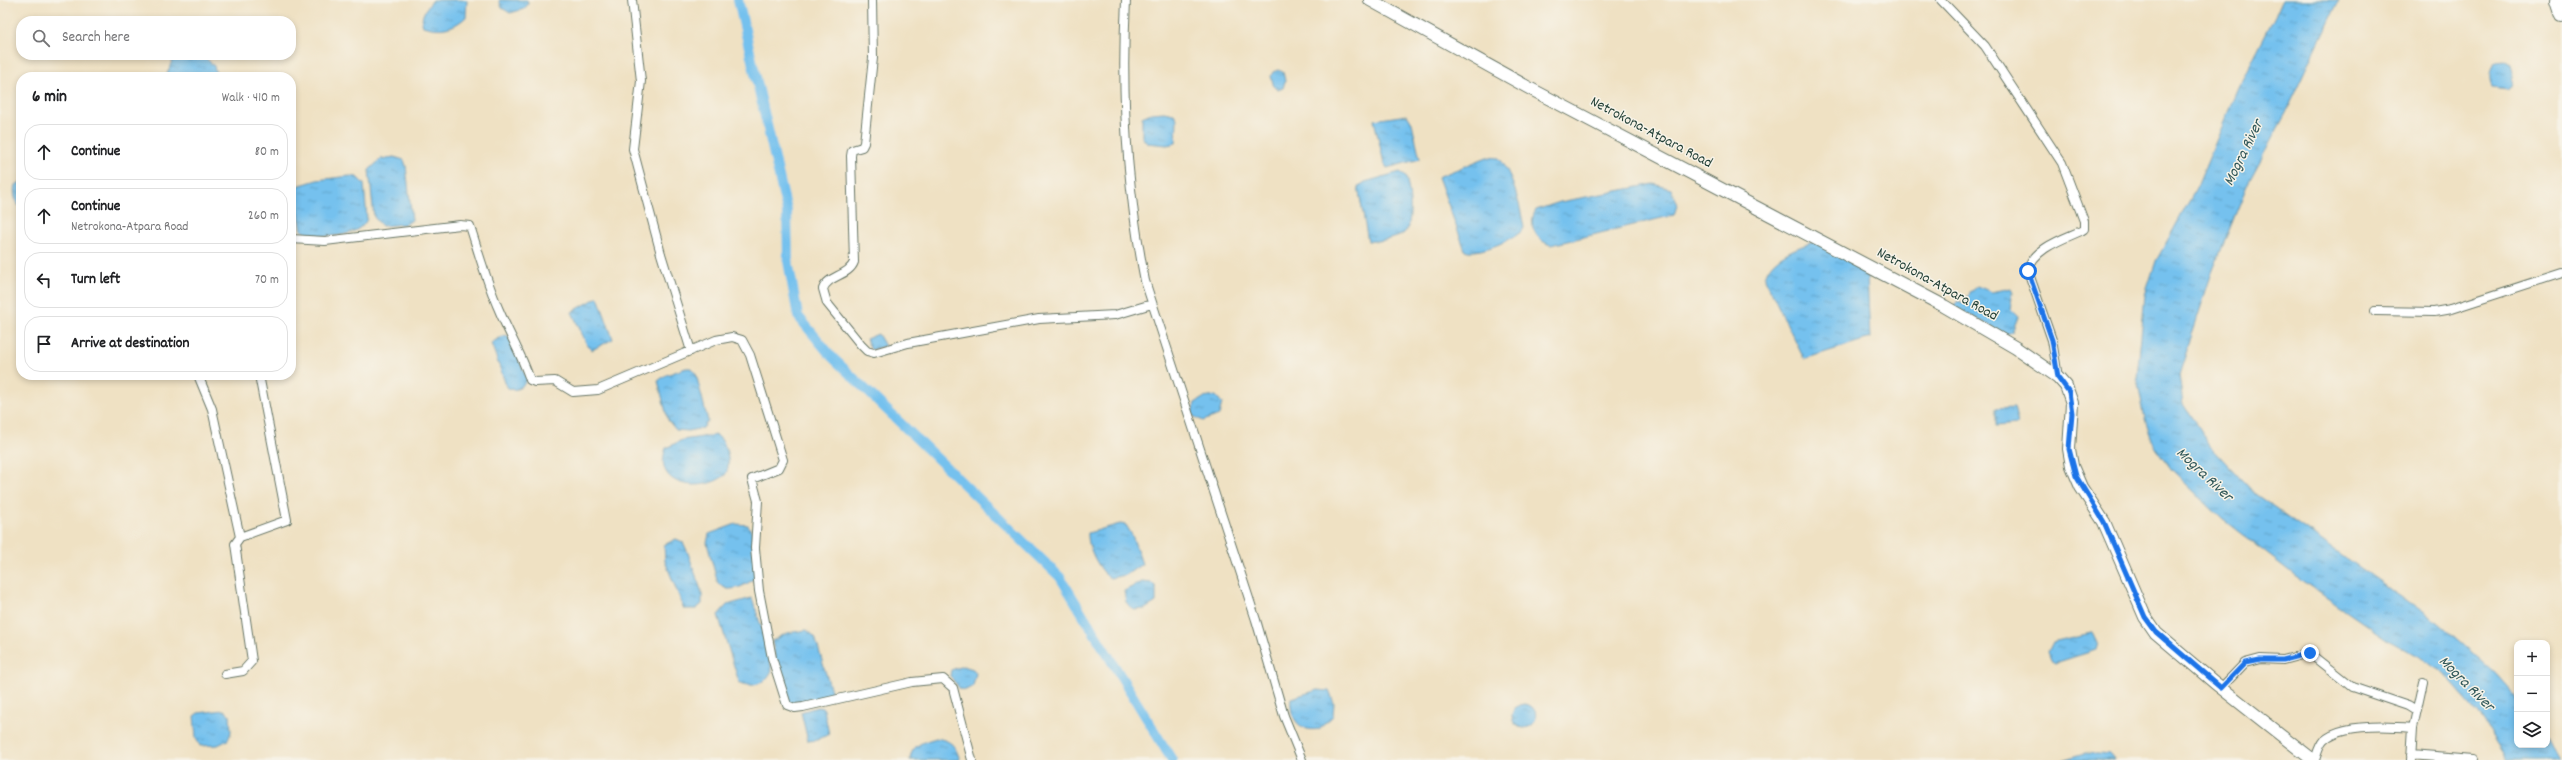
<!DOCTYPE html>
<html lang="en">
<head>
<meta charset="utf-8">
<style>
  body { margin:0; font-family:Dekko,sans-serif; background:#f6f6f6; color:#202124 }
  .controls { position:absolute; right:12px; bottom:12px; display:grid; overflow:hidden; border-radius:8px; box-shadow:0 2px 6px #0003 }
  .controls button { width:36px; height:36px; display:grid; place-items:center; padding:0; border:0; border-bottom:1px solid #e0e0e0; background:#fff; color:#202124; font:20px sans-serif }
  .stop { position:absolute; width:12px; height:12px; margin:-9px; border:3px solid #1a73e8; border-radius:50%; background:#fff }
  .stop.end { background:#1a73e8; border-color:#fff; box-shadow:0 1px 4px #0008 }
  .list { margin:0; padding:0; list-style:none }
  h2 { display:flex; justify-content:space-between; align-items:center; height:52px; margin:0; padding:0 16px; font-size:17px }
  h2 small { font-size:13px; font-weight:400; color:#757577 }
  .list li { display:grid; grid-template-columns:26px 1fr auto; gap:12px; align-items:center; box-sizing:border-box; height:56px; margin:0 8px 8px; padding:0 8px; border:1px solid #e0e0e0; border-radius:16px }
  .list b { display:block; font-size:15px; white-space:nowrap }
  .list p { margin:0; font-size:13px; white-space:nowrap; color:#757577 }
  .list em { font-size:13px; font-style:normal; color:#757577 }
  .icon { flex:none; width:22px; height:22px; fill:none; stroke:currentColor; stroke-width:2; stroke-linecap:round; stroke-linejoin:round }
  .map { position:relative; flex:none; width:2562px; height:760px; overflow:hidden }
  .search { position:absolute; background:#fff; box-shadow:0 2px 6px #0003; left:16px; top:16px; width:280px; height:44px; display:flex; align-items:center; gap:10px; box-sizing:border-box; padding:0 14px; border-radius:16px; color:#757577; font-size:15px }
  .panel { position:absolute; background:#fff; box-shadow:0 2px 6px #0003; left:16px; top:72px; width:280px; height:308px; border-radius:16px }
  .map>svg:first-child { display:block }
</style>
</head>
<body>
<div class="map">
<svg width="2562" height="760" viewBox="0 0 2562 760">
  <defs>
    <pattern id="water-ripples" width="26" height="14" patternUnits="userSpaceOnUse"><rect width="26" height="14" fill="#74c1ee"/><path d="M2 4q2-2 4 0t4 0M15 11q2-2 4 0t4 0" fill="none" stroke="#5f9ec2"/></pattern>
  </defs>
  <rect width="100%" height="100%" fill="#f7f3e8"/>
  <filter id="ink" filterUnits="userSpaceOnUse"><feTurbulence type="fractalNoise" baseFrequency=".025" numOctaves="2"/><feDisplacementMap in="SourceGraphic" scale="8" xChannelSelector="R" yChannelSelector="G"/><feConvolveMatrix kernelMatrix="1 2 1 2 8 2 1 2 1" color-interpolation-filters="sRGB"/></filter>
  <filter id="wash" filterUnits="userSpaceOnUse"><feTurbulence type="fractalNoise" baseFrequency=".012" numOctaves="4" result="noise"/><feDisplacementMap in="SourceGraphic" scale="16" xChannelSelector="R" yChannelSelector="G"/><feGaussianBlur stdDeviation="0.9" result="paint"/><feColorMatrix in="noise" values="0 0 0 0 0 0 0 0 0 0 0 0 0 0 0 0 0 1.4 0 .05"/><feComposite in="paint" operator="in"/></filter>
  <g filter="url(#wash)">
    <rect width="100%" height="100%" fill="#efe1c3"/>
    <path fill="url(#water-ripples)" stroke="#4a7f91" d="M433,0H467L466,17C453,29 440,31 423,26C419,17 427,7 433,0Z
      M499,0H527L528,4L524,9L510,13L502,8Z
      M2283,0H2339L2286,113L2248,183L2211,275L2179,375L2183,404L2210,446L2255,494L2439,623L2495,673L2517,698V745H2547V738L2559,760H2508L2479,714L2444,674L2431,664L2388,640L2301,580L2222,519L2172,470L2154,445L2145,419L2137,378L2145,295L2156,261L2197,187L2238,88Z
      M178,55H203L214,66L217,77H166L173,58Z
      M2506,61L2512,64L2514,73L2511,86L2506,89L2493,87C2489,79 2491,70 2495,62Z
      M1278,70L1283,72L1285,81L1283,88L1278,90L1274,87L1271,76L1273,72Z
      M1164,112L1174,114L1177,119L1176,143L1167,145L1147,143L1142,137V117L1151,113Z
      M1407,115L1412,123L1420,159L1387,168L1384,163L1374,120Z
      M394,157L404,160L406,166L412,220L406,224L382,226L374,217L369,170L381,159Z
      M1487,157L1499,158C1512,172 1521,209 1524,228C1519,238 1476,256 1465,250L1438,177Z
      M1400,172L1405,175C1410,187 1414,224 1404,233C1398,239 1376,242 1368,241L1358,187L1365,182Z
      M350,176L357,177L364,184L367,219C359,238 318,240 302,231L294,187L317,180Z
      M21,182V208C15,204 13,191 15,185Z
      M1654,184L1671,189L1677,205L1674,215L1551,245C1536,241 1527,224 1536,210L1560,202Z
      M1815,242L1864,267L1867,275L1870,338L1804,359L1765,279C1768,258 1797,247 1815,242Z
      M1977,286L1992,292L2011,288L2013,292L2010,309L2018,317L2012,332L2007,334L2001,332L1953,306L1958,301L1964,303L1971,291Z
      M598,297L613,339L592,350L587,345L572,312Z
      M878,334L885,346L871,350L866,339Z
      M505,335L510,337L527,380C522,387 517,391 509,389L506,385L491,343Z
      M686,368H691L696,374L708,421L703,428L688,431L676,430L668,420L658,381L666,375Z
      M1216,396L1222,403L1219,415L1203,421L1193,416L1192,412L1195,403L1203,398Z
      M2014,407L2018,424L1996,426V408Z
      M716,435C727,441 732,466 725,475C704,493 651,488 666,448L682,440Z
      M736,524L748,525L752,533L756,576C750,584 736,590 727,589L718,584L707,543L709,534Z
      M1120,524L1126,525L1132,535L1142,564L1126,575L1110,578C1099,570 1087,547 1088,533Z
      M676,539L683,542L688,553L702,593V604L696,609H684L665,561L664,545Z
      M1142,582L1152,583L1156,587V602L1145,609L1133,610L1126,602L1124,591Z
      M752,598L764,635L772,670C766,684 752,689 739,682L718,615L727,605Z
      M807,630L815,637L832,694L830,698L797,706L789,705L776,662L772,641L787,633Z
      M2091,633H2093L2098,643L2096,650L2055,663L2050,660L2047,652L2052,642Z
      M963,666L973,669L976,673L973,686L966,690L960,689L950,676L951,670Z
      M1318,690L1329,691L1334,703L1333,716L1319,729C1299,733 1289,717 1291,698Z
      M1512 716a12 12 0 1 1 24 0a12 12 0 1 1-24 0Z
      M817,707L823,708L824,710L829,734L817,740L808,741L801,712Z
      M224,710L230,715L231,732L228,740L218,745L200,746L196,738L194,716L198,713Z
      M936,738C952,741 955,745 960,760H910C911,745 923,742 936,738Z
      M2085,753L2111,755L2115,760H2063Z"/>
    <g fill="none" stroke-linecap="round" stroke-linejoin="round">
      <path stroke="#74c1ee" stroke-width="10" d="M738,0L787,211L788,261L798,316L832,357L1060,577L1172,760"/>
    </g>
  </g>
  <g filter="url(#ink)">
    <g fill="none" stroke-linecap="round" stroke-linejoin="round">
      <g stroke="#687666" stroke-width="10">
        <path id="street" d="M632,0L641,81L633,149L661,254L691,351
          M872,0L873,58L864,143L862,147L852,150L851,156L854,262C849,276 828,275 823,289L827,303L861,345L867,351L874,353L908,343L1039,319L1115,315L1152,304
          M1126,0C1121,93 1127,189 1145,281L1256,620L1284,716L1302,760
          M1941,0L1985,46L2062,163L2084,221V229L2081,231C2063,239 2032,249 2028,271L2052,340L2058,377
          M291,239L325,241L460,225L470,226C479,254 487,283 499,310C509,334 522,355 530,380L535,382L555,381L573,392L598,390L716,340L732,337L742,340L750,355L783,460L779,468L752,479L758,501L755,548L759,591L772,658L787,705L795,708L803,707L912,682L943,679L953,688L972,760
          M2375,311L2434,312L2451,309L2562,273
          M198,375L212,409L240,537
          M225,674L243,671L252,661L235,544L240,537L287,520L259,375
          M2221,688L2245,663L2260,659L2283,660L2309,653L2352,687L2408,706L2416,711
          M2411,755L2473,760
          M2315,760C2317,754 2319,745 2324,740C2342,723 2390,726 2413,728
          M2411,760L2413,728L2423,682"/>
      </g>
      <g stroke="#687666" stroke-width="14">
        <path id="secondary" d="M1370,0L1529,88L1944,306L2016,348L2058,377L2066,386L2072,403L2069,449L2072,466L2081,487L2104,522L2145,617L2156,633L2215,683L2313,760
          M2557,0L2562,15"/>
      </g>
      <use href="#street" stroke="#fff" stroke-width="8"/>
      <use href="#secondary" stroke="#fff" stroke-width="12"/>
    </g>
  </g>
  <g fill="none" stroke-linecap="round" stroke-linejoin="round" filter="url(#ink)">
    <path stroke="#1a73e8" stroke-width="5" d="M2028,271L2052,340L2058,377L2069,392L2072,413L2069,449L2076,476L2104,522L2145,617L2156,632L2221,688L2245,663L2260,660H2283L2310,653"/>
  </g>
  <g text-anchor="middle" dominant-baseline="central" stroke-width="3" stroke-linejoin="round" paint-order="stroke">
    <g font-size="15" fill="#1f3d34" stroke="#f7f3e8">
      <text transform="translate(1651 133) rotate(28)">Netrokona-Atpara Road</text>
      <text transform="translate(1937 285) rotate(29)">Netrokona-Atpara Road</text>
    </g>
    <g font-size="16" font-style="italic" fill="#305759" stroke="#f7f3e8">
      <text transform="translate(2244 153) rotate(-64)">Mogra River</text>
      <text transform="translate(2204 475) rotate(43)">Mogra River</text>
      <text transform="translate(2466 684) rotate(45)">Mogra River</text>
    </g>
  </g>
</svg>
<div class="controls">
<button>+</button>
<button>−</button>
<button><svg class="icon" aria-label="layers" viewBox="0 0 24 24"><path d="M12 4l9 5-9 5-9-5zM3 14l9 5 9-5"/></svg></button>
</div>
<div class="stop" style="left:2028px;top:271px"></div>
<div class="stop end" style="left:2310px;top:653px"></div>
<div class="search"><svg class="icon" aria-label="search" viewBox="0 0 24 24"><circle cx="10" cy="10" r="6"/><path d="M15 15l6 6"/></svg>Search here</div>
<section class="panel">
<h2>6 min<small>Walk · 410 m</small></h2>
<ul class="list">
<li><svg class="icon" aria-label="ahead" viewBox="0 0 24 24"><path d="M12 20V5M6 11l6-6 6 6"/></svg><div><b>Continue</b></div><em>80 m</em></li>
<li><svg class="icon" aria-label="ahead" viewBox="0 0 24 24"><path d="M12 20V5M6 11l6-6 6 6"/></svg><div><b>Continue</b><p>Netrokona-Atpara Road</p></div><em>260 m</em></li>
<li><svg class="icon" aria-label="left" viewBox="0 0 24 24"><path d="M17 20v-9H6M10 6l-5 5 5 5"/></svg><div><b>Turn left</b></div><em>70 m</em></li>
<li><svg class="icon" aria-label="arrive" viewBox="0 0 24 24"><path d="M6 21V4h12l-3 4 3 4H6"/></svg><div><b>Arrive at destination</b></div></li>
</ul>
</section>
</div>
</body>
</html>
